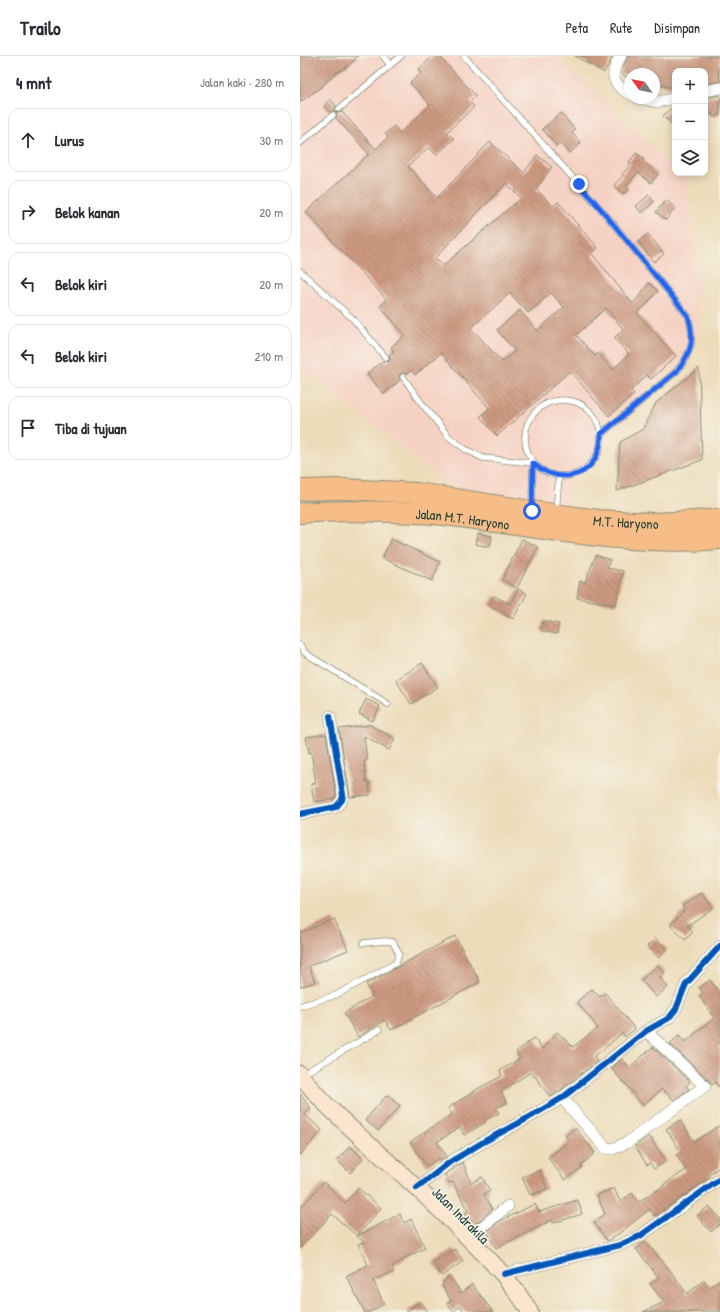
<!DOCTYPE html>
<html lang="id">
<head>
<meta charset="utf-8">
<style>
  body { margin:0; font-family:"Patrick Hand",sans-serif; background:#f2f2f3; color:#2b2b33 }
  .controls { position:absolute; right:12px; top:12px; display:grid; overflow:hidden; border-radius:8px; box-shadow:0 2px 10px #0003 }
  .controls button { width:36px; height:36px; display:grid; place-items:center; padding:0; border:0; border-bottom:1px solid #e1e1e2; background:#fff; color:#2b2b33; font:20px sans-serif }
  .compass { position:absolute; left:324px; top:12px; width:36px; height:36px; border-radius:50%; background:#fff; box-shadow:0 2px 10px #0003; rotate:303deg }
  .stop { position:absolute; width:12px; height:12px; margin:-9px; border:3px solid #2563eb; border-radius:50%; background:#fff }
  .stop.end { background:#2563eb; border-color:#fff; box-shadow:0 1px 4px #0008 }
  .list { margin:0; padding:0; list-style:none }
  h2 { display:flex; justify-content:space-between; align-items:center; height:52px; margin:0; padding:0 16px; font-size:17px }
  h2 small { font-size:13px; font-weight:400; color:#7c7c81 }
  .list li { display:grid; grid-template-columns:26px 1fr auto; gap:12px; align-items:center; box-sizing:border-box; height:64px; margin:0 8px 8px; padding:0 8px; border:1px solid #e1e1e2; border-radius:12px }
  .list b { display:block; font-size:15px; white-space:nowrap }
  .list em { font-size:13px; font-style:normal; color:#7c7c81 }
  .icon { flex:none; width:22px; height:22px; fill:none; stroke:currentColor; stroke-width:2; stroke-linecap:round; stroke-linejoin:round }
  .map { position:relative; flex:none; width:420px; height:1256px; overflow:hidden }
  header { display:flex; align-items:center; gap:24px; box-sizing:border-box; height:56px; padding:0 20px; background:#fff; border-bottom:1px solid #e1e1e2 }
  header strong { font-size:19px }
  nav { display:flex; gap:22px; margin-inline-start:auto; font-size:14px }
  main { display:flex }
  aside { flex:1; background:#fff }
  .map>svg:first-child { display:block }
</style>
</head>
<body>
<header>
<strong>Trailo</strong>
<nav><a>Peta</a><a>Rute</a><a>Disimpan</a></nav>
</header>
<main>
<aside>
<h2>4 mnt<small>Jalan kaki · 280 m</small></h2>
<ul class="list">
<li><svg class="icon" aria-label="ahead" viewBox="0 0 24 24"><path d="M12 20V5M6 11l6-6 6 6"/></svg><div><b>Lurus</b></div><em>30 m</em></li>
<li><svg class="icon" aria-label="right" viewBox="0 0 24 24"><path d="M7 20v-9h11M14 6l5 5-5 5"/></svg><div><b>Belok kanan</b></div><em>20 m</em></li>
<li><svg class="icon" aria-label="left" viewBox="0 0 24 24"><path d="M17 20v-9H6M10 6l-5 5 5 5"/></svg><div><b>Belok kiri</b></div><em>20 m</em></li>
<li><svg class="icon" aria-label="left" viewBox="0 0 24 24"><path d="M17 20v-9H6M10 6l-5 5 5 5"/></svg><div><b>Belok kiri</b></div><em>210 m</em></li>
<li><svg class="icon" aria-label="arrive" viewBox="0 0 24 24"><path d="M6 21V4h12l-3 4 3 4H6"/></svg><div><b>Tiba di tujuan</b></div></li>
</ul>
</aside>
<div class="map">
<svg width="420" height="1256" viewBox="0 0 420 1256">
  <defs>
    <pattern id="building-back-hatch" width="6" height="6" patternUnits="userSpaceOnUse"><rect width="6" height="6" fill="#cd9980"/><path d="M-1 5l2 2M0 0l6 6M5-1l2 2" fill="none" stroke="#a67e6a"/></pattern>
  </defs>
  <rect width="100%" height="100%" fill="#f7f3e8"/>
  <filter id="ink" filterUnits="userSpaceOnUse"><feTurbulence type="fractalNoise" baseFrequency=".025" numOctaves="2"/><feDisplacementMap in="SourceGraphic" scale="8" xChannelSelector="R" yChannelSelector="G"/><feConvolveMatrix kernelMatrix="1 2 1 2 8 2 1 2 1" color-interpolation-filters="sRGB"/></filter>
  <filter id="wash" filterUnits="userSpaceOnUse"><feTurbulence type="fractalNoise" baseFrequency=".012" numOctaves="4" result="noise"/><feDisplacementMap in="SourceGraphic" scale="16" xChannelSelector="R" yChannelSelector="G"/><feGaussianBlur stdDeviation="0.9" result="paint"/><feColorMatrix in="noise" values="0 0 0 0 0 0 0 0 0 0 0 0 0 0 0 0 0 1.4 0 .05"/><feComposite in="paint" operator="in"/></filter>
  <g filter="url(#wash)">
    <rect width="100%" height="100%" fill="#eddcb9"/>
    <path fill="#f6d2c4" d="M0,0H255L296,36L375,113V117H379L388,126L400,271L391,304L312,377L269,428L267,449L165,437L136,418L0,310Z"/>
    <g id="blocks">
      <path fill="url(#building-back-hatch)" fill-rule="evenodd" d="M0,0H58L48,10L36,17L20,32L0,46Z
        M133,0H139L176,40L170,46L174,51L147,76L154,83L136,99L129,91L108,110L137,142L190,86L224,117L237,99L252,111L236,133L253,150L258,146L298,192L292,198L333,248L349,227L358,235L346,249L337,257L376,300L351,323L347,319L331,334L334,338L309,360L270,315L197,380L180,361L189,352L141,297L115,319L111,314L106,318L103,317L100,318L99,321L100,324L84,338L67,318L83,305L86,306L89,305L90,302L89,299L94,295L91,291L105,279L80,250L87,244L6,156L69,98L36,62L37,59L36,56L33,55L30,56L24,50L30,43L36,50L35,53L36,56L39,57L42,56L76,93L88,81L85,78L94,70L100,77L130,49L110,27L121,17L118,14ZM206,127L221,142L143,210L135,202ZM210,237L228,257L251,237L264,251L237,275L220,254L197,274L215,295L202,306L171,272ZM306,252L323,273L314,282L329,298L313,314L298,297L295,300L276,279Z
        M275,0H313L304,17Z
        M328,0H420V13L418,14L420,25L405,28V15H375V30L369,31L354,27V18H330V24L321,17Z
        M420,39V59L413,61L412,57L405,59V44H408L407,42Z
        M375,49V72L363,60Z
        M261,57L275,74L272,77L281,87L270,97L261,87L257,90L242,73Z
        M336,97L344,103L343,105L358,118L351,127L338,116L326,130L329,133L325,137H321L314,129L323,120L322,119L331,108L329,106Z
        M349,139L354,146L341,157L336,150Z
        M366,144L375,152L366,164L356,156Z
        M348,178L364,198L354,206L338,186Z
        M399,312L402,404L317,435L320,386L343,373L356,347Z
        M178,477L192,480L190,491L175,488Z
        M91,483L140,506L132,525L82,502Z
        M222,483L238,491L217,532L202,524Z
        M296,499L310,504L307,512L323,515L316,549L277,542L280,525L285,526Z
        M218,533L227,538L213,563L189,549L194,540L210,548Z
        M243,565L259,568L257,578L241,575Z
        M122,607L138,631L111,648L96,624Z
        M66,643L80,650L73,665L59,658Z
        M70,669L95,683L89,694L64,680L67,705H64L66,726H69L70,739L50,741L39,673Z
        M26,678L36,739L34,743L14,746L11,728L16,727L11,696L9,697L6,681Z
        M402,837L413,852L387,870L393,876L385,884L370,869L385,854L382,850Z
        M34,863L48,894L9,910L15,926L0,931V877Z
        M155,880L180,926L91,974L85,964L58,981L44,957L73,940L66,928Z
        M355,882L367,893L359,902L347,890Z
        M358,909L365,917L360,921L368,931L356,941L341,924Z
        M410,924L420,937V1032L415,1026L412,1029L410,1025L370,988L379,979L385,986L414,962L399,940L403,937L399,932Z
        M292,933L300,941L305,937L335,973L325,981L322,977L294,1001L297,1005L262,1033L250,1041L235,1020L234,1021L231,1016L201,1035L207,1047L196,1052L199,1057L185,1064L186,1066L164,1079L160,1071L137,1086L147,1100L140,1105L139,1102L127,1110L110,1086L152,1058L148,1052L179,1032L202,1020L200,1015L220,1002L216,996L234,982L242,993L257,976L273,991L298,972L277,946Z
        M353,991L390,1026L386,1030L389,1033L374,1044L362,1033L343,1049L324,1026H323L311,1012L322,1003L330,1011Z
        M0,1038L11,1053L4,1058L22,1074L0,1099Z
        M87,1039L100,1050L78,1075L65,1064Z
        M380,1064L394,1086L420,1069V1111L409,1118L410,1121L374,1147L354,1160L350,1153L318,1178L307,1185L294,1166L305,1158L297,1139L314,1132L320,1146L332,1137L338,1146L364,1130L363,1129L386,1114L376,1099L381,1096L366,1073Z
        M275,1072L295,1097L281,1109L282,1111L265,1124L248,1102L269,1085L265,1080Z
        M349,1080L366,1105L354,1113L350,1107L347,1109L335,1090Z
        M50,1090L63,1103L50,1117L37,1104Z
        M163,1106L171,1127L182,1121L190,1135L184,1138L192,1153L179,1165L171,1169L164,1157L168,1155L153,1126L149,1127L145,1119Z
        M240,1114L247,1133L230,1139L222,1121Z
        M24,1126L45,1147L58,1132L81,1152L57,1180L32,1158L0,1192V1152Z
        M278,1144L282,1158L253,1167L252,1164L196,1192L187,1176L200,1165L235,1148L239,1156Z
        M409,1150L420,1162V1168L411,1176L397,1160Z
        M100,1158L104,1167L111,1163L125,1192L105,1202V1203L92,1210L94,1216L73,1224L84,1248L70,1256H65L46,1220L68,1209L58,1188L64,1186L57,1180Z
        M345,1185L370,1214L387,1238L404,1224L410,1231L420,1223V1256H343L364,1246L350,1228L359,1222L336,1193Z
        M155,1193L163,1205L142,1220L133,1206Z
        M150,1220L161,1237L172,1228L193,1256H165L160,1250L153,1256L147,1247L151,1244L142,1230L144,1228L143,1226Z
        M121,1245L128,1256H106Z"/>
    </g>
  </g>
  <g filter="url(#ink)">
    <use href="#blocks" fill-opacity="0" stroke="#868c76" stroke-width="1"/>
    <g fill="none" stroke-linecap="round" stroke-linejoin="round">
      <g stroke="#868c76" stroke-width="7">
        <path id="lane" d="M83,0L90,9
          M164,0L306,159L388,260C395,283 392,296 377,315L301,378
          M39,53L101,0
          M0,87L33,59
          M0,215L53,263L86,302
          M103,321L123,349L149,381L165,393L183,402L233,407L232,451
          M225 382a38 38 0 1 1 76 0a38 38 0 1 1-76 0Z
          M256,456L259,420
          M0,589L5,597L88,648
          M0,950L36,939L96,907L99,898L93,886L85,885L63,887
          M3,1018L79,974"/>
      </g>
      <g stroke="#868c76" stroke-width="12">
        <path id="street" d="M321,0C309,17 312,29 330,38
          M405,35L420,32
          M338,42L358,46L375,42
          M0,758L36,751L42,744L43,739L30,660
          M262,1042L306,1092L313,1093L328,1086L405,1030L346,975
          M117,1132L150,1106L185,1085L228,1062L262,1042L346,975L369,962L376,953L386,928L420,890
          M168,1182L208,1150
          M204,1218L320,1189L340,1180L420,1123"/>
      </g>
      <g stroke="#868c76" stroke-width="18">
        <path id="secondary" d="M0,1018C21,1047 49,1070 75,1094C109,1124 142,1155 174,1188C195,1209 215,1230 230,1256"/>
      </g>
      <g stroke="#868c76" stroke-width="22">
        <g id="highway">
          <path id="s1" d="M0,434L44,433L117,437L232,455L298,464L353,467L395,465L420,463"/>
          <path id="s2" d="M0,457C31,454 63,455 94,456C113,457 133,457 152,460C241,471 329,491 420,483"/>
        </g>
      </g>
      <use href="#lane" stroke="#fff" stroke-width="5.5"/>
      <use href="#street" stroke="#fff" stroke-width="11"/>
      <use href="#secondary" stroke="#fce5cf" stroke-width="16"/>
      <use href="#highway" stroke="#f7bd88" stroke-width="20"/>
      <g stroke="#f7f3e8" stroke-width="8">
        <path id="cycleway" d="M0,758L36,751L42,744L43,739L30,660
          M117,1132L150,1106L185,1085L228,1062L262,1042L346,975L369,962L376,953L386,928L420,890
          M204,1218L320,1189L340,1180L420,1123"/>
      </g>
      <use href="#cycleway" stroke="#0057b8" stroke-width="6"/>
    </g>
  </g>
  <g fill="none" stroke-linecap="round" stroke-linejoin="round" filter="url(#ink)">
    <path stroke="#2563eb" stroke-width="5" d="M232,455L233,407C253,425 284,426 297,399C300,392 301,385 301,378L377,315C392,296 395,283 388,260L306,159L279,128"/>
  </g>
  <g text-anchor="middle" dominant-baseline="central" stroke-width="3.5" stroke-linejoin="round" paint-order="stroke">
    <g font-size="14" fill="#1f3d34" stroke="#f7f3e8">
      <text stroke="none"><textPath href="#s2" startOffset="163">Jalan M.T. Haryono</textPath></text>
      <text stroke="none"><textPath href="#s1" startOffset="328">M.T. Haryono</textPath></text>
      <text transform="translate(161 1159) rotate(45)">Jalan Indrakila</text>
    </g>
  </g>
</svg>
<div class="controls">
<button>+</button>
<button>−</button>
<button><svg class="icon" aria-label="layers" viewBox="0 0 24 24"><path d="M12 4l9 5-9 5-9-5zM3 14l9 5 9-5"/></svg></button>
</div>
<svg class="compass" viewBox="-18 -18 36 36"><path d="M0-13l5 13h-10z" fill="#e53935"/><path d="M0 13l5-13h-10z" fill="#7c7c81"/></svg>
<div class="stop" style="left:232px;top:455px"></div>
<div class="stop end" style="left:279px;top:128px"></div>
</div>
</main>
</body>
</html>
